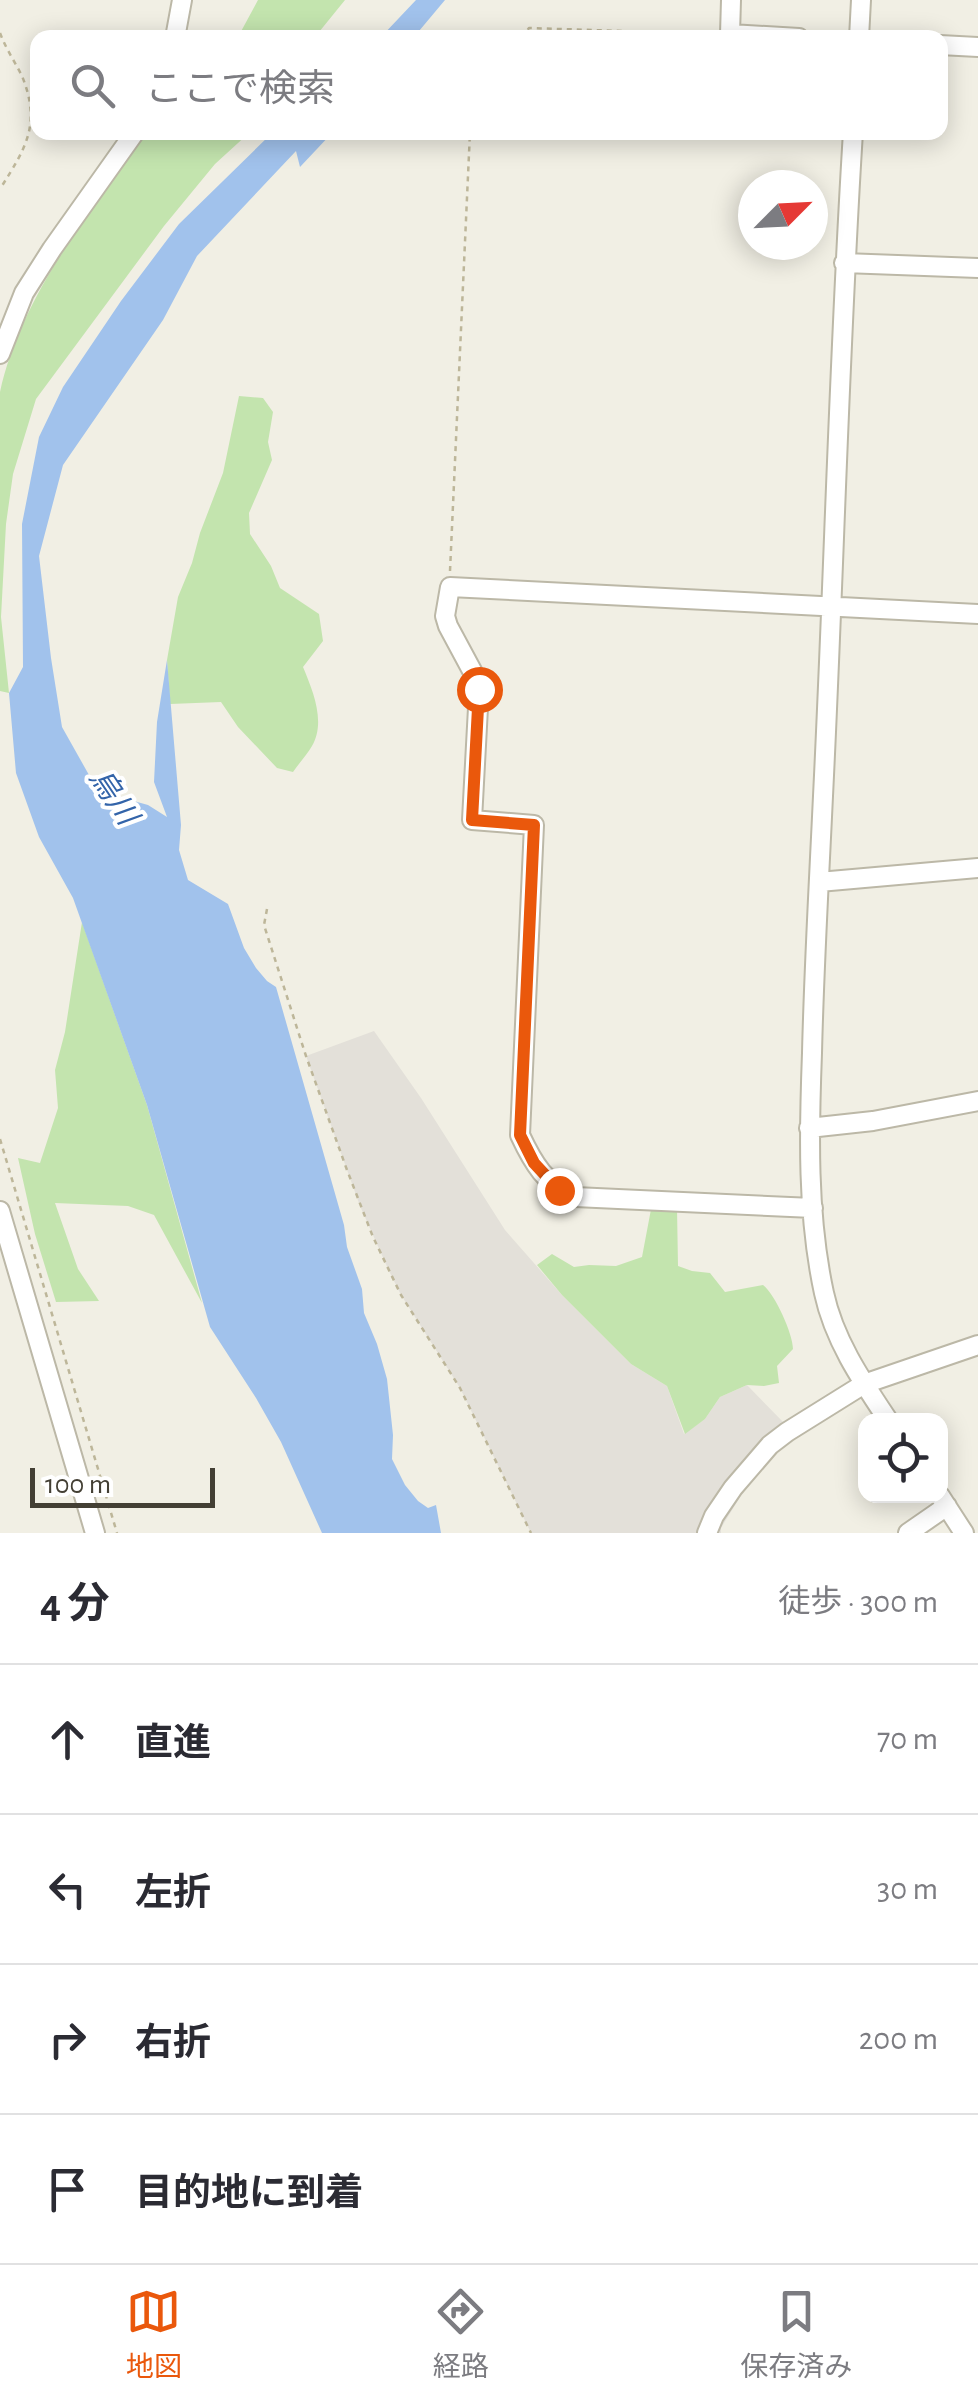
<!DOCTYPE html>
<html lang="ja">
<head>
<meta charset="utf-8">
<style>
  body { margin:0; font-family:"Alegreya Sans","Noto Sans JP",sans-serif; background:#f2f2f3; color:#2b2b33 }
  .controls { position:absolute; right:30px; bottom:30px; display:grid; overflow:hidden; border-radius:20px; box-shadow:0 5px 25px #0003 }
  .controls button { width:90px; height:90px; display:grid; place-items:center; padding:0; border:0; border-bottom:2px solid #e1e1e2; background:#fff; color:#2b2b33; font:50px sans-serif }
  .compass { position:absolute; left:738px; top:170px; width:90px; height:90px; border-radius:50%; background:#fff; box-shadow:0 5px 25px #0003; rotate:66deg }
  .scale { position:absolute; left:30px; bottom:25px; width:185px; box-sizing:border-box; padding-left:10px; border:5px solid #433f34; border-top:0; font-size:28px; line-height:35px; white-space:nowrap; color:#433f34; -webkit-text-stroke:8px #fff; paint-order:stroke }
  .stop { position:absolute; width:30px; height:30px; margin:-22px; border:8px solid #ea580c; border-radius:50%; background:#fff }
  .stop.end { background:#ea580c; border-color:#fff; box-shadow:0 2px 10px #0008 }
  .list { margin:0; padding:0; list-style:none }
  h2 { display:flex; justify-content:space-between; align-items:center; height:130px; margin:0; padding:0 40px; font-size:42px }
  h2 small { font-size:32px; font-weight:400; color:#7c7c81 }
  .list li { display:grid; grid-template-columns:65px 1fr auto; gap:30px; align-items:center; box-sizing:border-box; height:150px; padding:0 40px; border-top:2px solid #e1e1e2 }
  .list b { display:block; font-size:38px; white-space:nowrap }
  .list em { font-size:32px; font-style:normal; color:#7c7c81 }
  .icon { flex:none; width:55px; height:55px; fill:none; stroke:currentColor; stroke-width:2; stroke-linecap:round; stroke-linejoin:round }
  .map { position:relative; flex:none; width:978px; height:1533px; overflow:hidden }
  .search { position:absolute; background:#fff; box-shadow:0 5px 25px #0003; left:30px; right:30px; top:30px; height:110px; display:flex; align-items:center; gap:25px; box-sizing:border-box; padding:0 35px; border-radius:20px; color:#7c7c81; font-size:38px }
  .sheet { height:730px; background:#fff }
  nav { display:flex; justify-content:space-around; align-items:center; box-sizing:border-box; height:140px; border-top:2px solid #e1e1e2; background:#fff; font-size:28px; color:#7c7c81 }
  nav a { display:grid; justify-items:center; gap:5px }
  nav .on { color:#ea580c }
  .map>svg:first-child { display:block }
</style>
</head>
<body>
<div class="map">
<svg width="978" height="1533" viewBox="0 0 978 1533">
  <rect width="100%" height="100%" fill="#f1efe4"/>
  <path fill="#e3e0d9" d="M374,1031L421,1098L505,1230L562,1295L631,1364L667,1386L684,1434L705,1419L720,1397L747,1385L785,1424L793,1437L766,1462L745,1489L721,1528V1533H531L460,1388L401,1295L389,1271L360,1206L306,1056Z"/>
  <path fill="#c3e4ae" d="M258,0H345L315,37H238Z
    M144,133H249L215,164L164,226L36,399L13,474L6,524L1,617L9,693L0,691V392C21,296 90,213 144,133Z
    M239,396L263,398L273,412L268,442L272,460L249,513L250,534L271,566L280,588L319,614L323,641L303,667C313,691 326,722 312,746C307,755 299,763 293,772L277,768L238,727L221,702L170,704L167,660L178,597L192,563L200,533L223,473Z
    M82,922L147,1105L202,1303L154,1215L128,1206L55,1203L78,1269L99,1301L56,1302L35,1234L18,1158L40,1163L58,1108L55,1070L65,1032Z
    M652,1204L677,1208L678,1266L692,1271L710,1273L725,1292L763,1285C775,1294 793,1334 793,1349L777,1366L779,1383L764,1386L747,1385L720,1397L705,1419L685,1434L667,1386L631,1364L562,1295L537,1265L552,1254L574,1267L589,1265L616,1266L642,1257Z"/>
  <path fill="#a1c2ec" d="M416,0H445L414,37H381Z
    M272,133H332L300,167L296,151L197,256L163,320L63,465L39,556L51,658L62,727L98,791L148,805L167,817L154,782L157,722L167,660L181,825L179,850L188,880L228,904L244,948L256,968L267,981L276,987L344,1225L347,1247L362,1289L364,1313L377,1344L387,1379L393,1435L392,1459L405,1485L418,1501L428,1508L436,1505L441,1533H322L281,1442L256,1398L210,1327L147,1105L73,898L39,837L16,773L9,693L23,667L22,524L39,437L63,387L121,301L179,224Z"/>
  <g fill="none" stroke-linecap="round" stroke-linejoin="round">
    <g stroke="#bcb8a7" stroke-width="22">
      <path id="minor" d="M731,0L730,34L799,38
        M175,38L182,0
        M859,38L861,0
        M940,45L978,47
        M853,132C839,353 834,575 823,796C819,882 814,967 812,1053C809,1132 807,1215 824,1293C834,1340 862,1381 888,1420
        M844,263L978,268
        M0,354L24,293L52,249L135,132
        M819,882L978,868
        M809,1128L873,1121L978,1101
        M813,1208L575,1197C546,1185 533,1163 520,1135L534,825L472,820L479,689L477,680L448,626L445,616L450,587L978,614
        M0,1211L95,1533
        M940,1496L964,1533
        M707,1533L714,1516L733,1488L770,1445L787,1432L864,1384L978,1345
        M908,1533L947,1506"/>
    </g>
    <path stroke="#bdb699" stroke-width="2.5" stroke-dasharray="5 5" stroke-linecap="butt" d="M0,33C6,49 15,62 22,76C42,125 25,149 0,189
      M522,38L529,28L716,34
      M450,571L470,132
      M267,909L264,925L306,1056L347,1170L373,1237L401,1295L460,1388L531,1533
      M0,1139L117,1533"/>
    <use href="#minor" stroke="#fff" stroke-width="18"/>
  </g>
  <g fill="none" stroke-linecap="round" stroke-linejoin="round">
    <path stroke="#ea580c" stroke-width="12" d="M479,689L472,820L534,825L520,1135L534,1163L559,1190"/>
  </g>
  <g text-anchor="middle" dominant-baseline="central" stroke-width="8" stroke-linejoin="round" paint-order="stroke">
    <g font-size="30" font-style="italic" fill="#3364a9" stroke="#fff">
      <text transform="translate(113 797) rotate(56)">烏川</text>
    </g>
  </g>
</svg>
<div class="controls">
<button><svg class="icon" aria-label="locate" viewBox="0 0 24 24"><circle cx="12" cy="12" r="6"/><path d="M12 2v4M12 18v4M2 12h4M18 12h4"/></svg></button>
</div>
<svg class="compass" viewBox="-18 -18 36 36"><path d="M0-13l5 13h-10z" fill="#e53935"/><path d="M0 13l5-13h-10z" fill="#7c7c81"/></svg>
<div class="scale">100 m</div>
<div class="stop" style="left:479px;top:689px"></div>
<div class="stop end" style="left:559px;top:1190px"></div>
<div class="search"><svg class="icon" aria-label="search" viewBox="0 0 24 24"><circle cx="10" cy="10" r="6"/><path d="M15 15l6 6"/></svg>ここで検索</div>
</div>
<section class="sheet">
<h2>4 分<small>徒歩 · 300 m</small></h2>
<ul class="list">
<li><svg class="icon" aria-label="ahead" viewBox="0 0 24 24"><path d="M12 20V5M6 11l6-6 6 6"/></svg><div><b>直進</b></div><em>70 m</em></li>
<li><svg class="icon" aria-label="left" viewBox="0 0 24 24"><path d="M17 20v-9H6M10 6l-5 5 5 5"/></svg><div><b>左折</b></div><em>30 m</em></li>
<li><svg class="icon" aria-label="right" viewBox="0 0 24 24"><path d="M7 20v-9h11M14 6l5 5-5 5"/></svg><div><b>右折</b></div><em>200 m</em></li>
<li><svg class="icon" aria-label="arrive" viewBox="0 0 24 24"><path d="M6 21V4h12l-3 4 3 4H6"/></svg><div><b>目的地に到着</b></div></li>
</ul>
</section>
<nav>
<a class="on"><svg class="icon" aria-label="map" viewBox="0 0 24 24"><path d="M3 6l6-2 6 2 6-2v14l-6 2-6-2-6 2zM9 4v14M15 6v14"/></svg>地図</a>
<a><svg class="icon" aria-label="directions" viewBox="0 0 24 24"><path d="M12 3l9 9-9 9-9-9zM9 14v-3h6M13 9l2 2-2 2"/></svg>経路</a>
<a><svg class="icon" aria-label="saved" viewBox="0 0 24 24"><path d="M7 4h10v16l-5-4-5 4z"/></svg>保存済み</a>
</nav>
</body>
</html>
